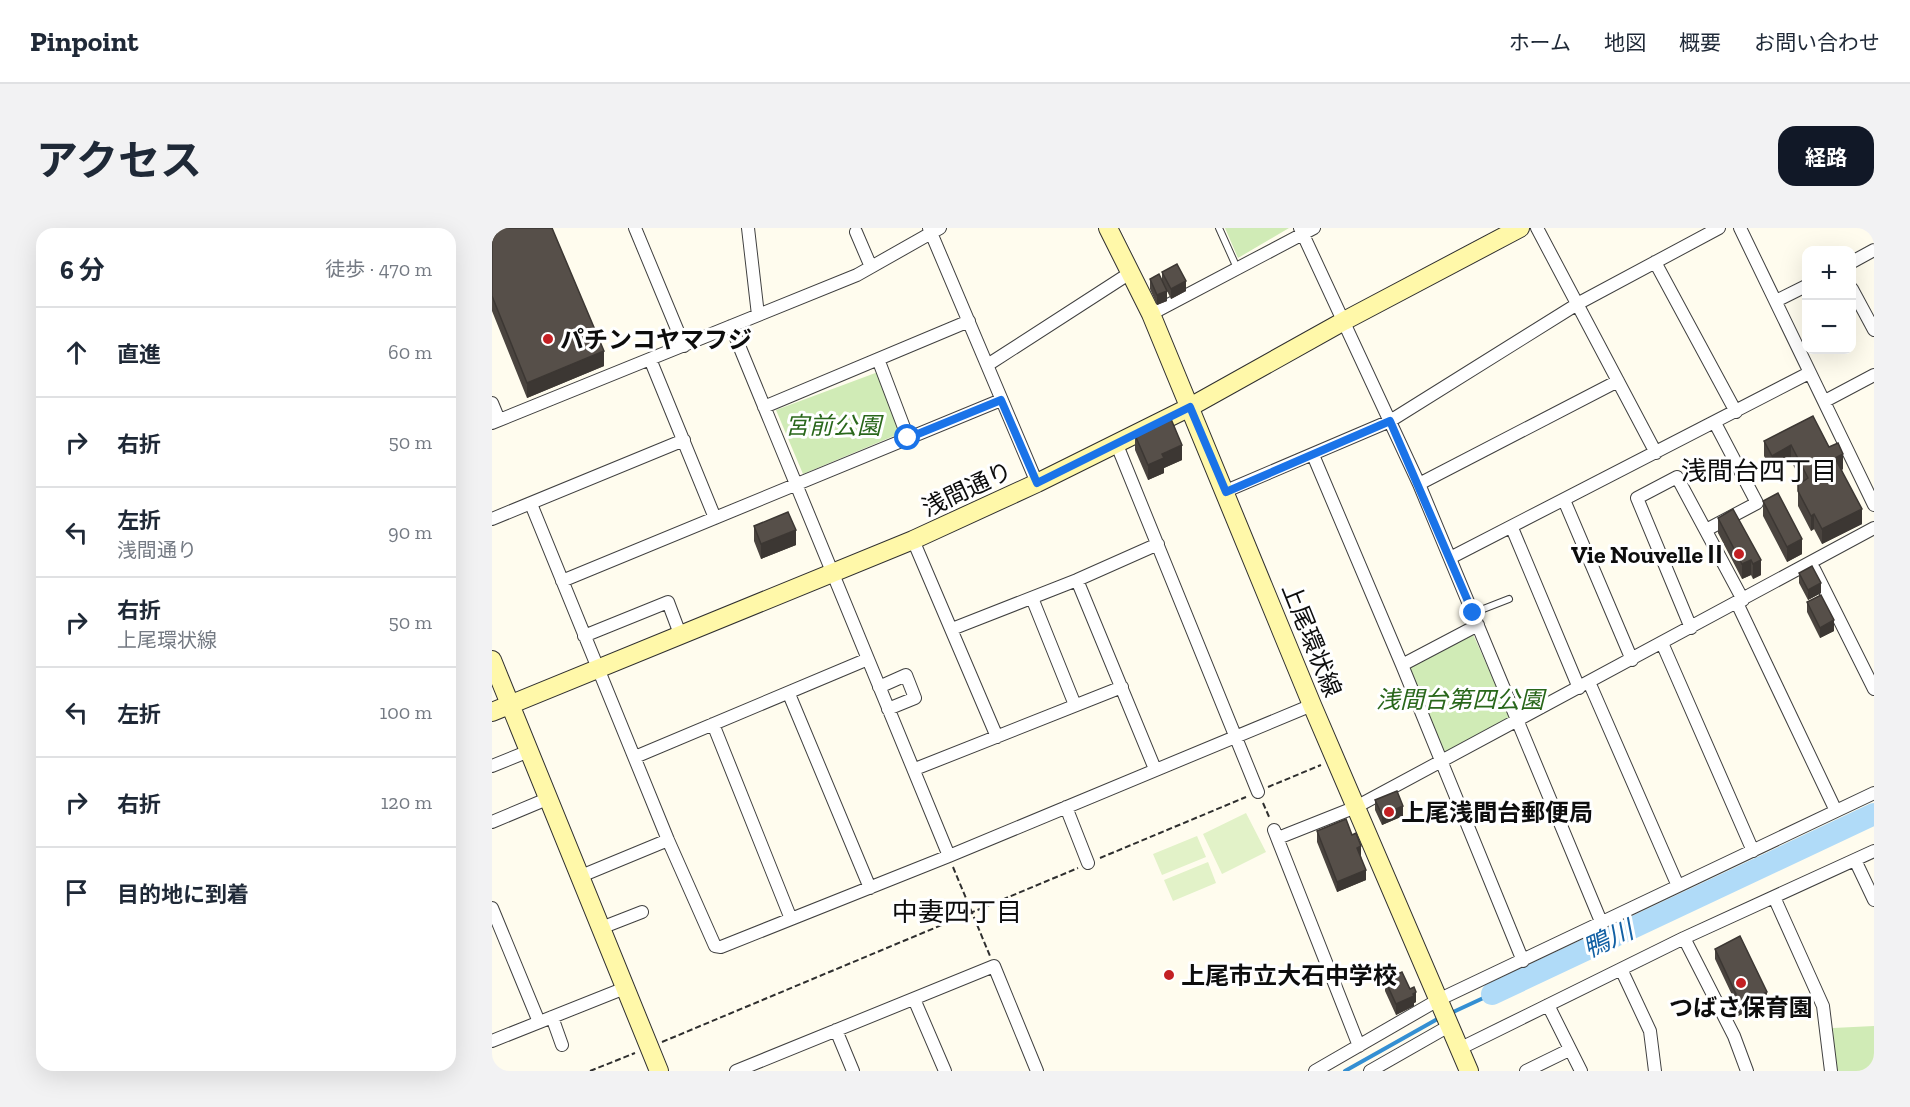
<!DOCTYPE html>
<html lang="ja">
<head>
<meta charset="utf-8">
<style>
  body { margin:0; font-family:"Zilla Slab","Noto Sans JP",serif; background:#f2f2f3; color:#1f2937 }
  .controls { position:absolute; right:18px; top:18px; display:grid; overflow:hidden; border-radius:12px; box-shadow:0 6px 24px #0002 }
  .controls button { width:54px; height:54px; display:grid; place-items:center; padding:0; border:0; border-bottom:2px solid #e0e1e3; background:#fff; color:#1f2937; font:30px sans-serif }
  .stop { position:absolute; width:18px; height:18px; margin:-14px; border:4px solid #1a73e8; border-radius:50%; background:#fff }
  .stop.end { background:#1a73e8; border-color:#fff; box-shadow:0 2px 6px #0008 }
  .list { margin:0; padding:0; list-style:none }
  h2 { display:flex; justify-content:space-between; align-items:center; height:78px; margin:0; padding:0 24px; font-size:26px }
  h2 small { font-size:20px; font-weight:400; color:#747a83 }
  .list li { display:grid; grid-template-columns:39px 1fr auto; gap:18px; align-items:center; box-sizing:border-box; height:90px; padding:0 24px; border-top:2px solid #e0e1e3 }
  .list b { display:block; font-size:22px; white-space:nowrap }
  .list p { margin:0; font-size:20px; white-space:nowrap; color:#747a83 }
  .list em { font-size:20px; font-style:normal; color:#747a83 }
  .icon { flex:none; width:33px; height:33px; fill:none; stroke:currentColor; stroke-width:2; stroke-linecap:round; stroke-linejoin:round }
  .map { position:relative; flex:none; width:1382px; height:843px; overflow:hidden; border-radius:18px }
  header { display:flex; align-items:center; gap:36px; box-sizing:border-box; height:84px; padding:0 30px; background:#fff; border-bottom:2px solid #e0e1e3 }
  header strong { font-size:28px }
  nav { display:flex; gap:33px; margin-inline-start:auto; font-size:21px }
  .intro { display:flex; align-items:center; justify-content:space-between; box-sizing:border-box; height:144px; padding:0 36px }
  h1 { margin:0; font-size:42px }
  .button { padding:15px 27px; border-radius:18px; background:#111827; color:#fff; font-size:21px; font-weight:700 }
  main { display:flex; gap:36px; padding:0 36px }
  aside { flex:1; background:#fff; border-radius:18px; box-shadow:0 6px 24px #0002 }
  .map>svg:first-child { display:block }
</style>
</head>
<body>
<header>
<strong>Pinpoint</strong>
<nav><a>ホーム</a><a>地図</a><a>概要</a><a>お問い合わせ</a></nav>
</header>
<div class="intro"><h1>アクセス</h1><a class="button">経路</a></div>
<main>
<aside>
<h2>6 分<small>徒歩 · 470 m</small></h2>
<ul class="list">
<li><svg class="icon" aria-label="ahead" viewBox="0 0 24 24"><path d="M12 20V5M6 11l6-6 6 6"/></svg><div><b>直進</b></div><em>60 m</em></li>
<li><svg class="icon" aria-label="right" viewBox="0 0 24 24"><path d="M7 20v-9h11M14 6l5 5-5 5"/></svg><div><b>右折</b></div><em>50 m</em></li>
<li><svg class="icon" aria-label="left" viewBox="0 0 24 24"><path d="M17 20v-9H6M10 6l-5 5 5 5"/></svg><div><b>左折</b><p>浅間通り</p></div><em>90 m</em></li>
<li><svg class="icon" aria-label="right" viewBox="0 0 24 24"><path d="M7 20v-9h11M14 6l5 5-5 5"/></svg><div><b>右折</b><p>上尾環状線</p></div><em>50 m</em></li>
<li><svg class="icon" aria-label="left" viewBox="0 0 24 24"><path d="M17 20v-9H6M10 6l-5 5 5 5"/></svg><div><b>左折</b></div><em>100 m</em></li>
<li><svg class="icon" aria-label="right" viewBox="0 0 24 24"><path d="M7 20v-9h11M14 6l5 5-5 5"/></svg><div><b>右折</b></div><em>120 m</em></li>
<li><svg class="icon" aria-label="arrive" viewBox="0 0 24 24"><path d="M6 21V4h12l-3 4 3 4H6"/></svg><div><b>目的地に到着</b></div></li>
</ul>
</aside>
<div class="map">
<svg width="1382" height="843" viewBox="0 0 1382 843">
  <rect width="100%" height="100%" fill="#fffcee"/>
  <path fill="#d0ebb6" d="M733,0H797L746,30Z
    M386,144L409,205L311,246L284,182Z
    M980,404L1019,491L950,526L913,439Z
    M1382,798V843H1343L1341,800Z"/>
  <path fill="#e2f2c8" d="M754,585L774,624L730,646L711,606Z
    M705,608L714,629L670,647L661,626Z
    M716,634L724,655L681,673L672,652Z"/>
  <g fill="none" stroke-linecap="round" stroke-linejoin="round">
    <path stroke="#348fd2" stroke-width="4" d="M959,785L1000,766
      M853,843L949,789"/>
    <path stroke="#b0dbf8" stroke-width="22" d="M1000,766L1382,586"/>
    <g stroke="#404040" stroke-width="8">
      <path id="lane" d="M727,0L745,40
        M981,385L1017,371"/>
    </g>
    <g stroke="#404040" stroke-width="14">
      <path id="street" d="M143,0L192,118
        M256,0L266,87
        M437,0L545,255
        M808,0L927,256L1110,696
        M1045,0L1164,225
        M1248,0L1382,277
        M364,4L379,39
        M1163,34L1244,184
        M1360,34L1382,22
        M1360,61L1382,102
        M1284,73L1314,58
        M659,86L822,0
        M239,98L457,628
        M158,131L223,290
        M386,131L416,210
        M497,136L638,45
        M1333,173L1382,147
        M0,175L7,192
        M272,179L477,93
        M0,195L365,47L448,0
        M625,217L766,564
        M821,227L910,437L1031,733
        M927,256L1126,153
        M734,263L898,193L1087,75L1227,0
        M1072,272L1140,432
        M39,276L176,612L223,718L229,719L457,628L820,477
        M0,291L192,212
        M1020,300L1087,460
        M1214,302L1265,275L1223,195
        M421,312L505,509
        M958,330L1317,145
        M1322,341L1382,461
        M585,352L663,541
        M70,353L509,172
        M540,370L583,477
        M1245,375L1344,583
        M1199,400L1145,270L1185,249L1251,372
        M460,401L585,352L666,316
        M92,408L176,374L188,406
        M1170,415L1261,623
        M910,437L986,397
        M1097,454L1186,658
        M387,459L414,447L423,470L396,481
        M297,466L378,660
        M221,496L299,691
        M143,529L376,431
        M0,538L37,523
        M423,541L630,459
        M574,579L596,635
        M0,594L55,571
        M782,602L867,818
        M786,610L864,579L1382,300
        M1363,632L1382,672
        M89,648L176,612
        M1282,669L1331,778L1339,843
        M0,680L47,794
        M109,700L150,684
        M1192,710L1242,808L1255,843
        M1129,741L1158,803L1163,843
        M422,771L453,843
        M1056,777L1089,843
        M60,789L70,817
        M344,802L361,843
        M0,813L133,760
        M967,821L1192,710L1382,623
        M244,843L502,738L545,843
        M823,843L946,772L1382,565
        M878,843L957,798
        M1034,843L1077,822"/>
    </g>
    <g stroke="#2f2f2f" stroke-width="20">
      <path id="secondary" d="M616,0L659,86L820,477L977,843
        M0,432L167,843
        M0,484L421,312L545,255L698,179L852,93L1028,0"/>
    </g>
    <path stroke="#2f2f2f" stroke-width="2" stroke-dasharray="6 3" stroke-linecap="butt" d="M776,559L829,537
      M771,575L778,591
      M608,630L754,569
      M461,639L498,728
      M170,814L586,640
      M98,843L143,825"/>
    <use href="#lane" stroke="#fff" stroke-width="6"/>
    <use href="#street" stroke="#fff" stroke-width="12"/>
    <use href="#secondary" stroke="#fff8a9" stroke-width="18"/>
  </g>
  <path fill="#4a443f" d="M0,0L112,138L35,170L0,83Z
    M670,44L694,63L679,71L675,63V73L665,77L658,61V51L670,53Z
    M643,207L690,232L672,240V245L656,252L643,222Z
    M1272,213L1337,219L1351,241L1350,242L1370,296L1330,316L1322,301L1319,303L1306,278V263L1310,254L1299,233L1280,243L1272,228Z
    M1271,273L1310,326L1295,334L1271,288Z
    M1226,290L1269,332V347L1261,351L1259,347L1250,351L1226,305Z
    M262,298L304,317L269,331L262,313Z
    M1307,345L1329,365L1316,372L1307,355Z
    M1315,374L1342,403L1328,410L1315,384Z
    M883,572L911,588L890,597L883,582Z
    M825,603L869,628L874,652L845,664L825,614Z
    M1223,721L1275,774L1246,788L1241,778V769L1223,731Z
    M893,752L924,774L922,775V778L904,787L893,763Z"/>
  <path fill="#3c3733" d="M694,53V63L679,71V61Z
    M675,63V73L665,77V67Z
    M112,123V138L35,170V155Z
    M690,217V232L672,240V245L656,252V237L670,226Z
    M1299,217V233L1280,243V228Z
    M1351,226V241L1343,245V230Z
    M1370,281V296L1330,316V301Z
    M1322,286V301L1319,303V288Z
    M304,302V317L269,331V316Z
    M1310,311V326L1295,334V319Z
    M1259,332V347L1250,351V336Z
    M1269,332V347L1261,351V336Z
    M1329,355V365L1316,372V362Z
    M1342,392V403L1328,410V400Z
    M911,578V588L890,597V587Z
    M869,618V628L865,630V620Z
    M874,642V652L845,664V654Z
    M924,764V774L922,775V778L904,787V776Z
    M1275,764V774L1246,788V778Z"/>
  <path fill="#564f49" stroke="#3c3733" stroke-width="1.5" d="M0,0H60L112,123L35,155L0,68Z
    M685,36L694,53L679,61L670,44Z
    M667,46L675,63L665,67L658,51Z
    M1321,188L1337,219L1346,215L1351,226L1343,230L1370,281L1330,301L1322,286L1319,288L1306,263V257L1316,250L1299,217L1280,228L1272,213Z
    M679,191L690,217L670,226L672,230L656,237L643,207Z
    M1286,265L1310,311L1295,319L1271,273Z
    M1241,281L1269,332L1261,336L1259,332L1250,336L1226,290Z
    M296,284L304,302L269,316L262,298Z
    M1320,338L1329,355L1316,362L1307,345Z
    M1329,367L1342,392L1328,400L1315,374Z
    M905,563L911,578L890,587L883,572Z
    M854,591L860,607L864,605L869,618L865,620L874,642L845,654L825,603Z
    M1248,708L1275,764L1246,778L1241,768L1244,766L1223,721Z
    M910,744L918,761L922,759L924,764L921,766L922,768L904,776L893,752Z"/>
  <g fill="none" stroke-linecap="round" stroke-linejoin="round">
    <path stroke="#1a73e8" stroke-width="8" d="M416,210L509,172L545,255L698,179L734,264L898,193L981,385"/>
  </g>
  <g fill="#c32023" stroke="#fff" stroke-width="2">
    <circle cx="56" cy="111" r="6"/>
    <circle cx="1247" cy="326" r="6"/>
    <circle cx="897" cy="584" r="6"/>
    <circle cx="677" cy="747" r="6"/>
    <circle cx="1249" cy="755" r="6"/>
  </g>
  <g text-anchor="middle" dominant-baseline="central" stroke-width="6" stroke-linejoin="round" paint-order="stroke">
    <g font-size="24" font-weight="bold" fill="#0d0d0d" stroke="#fff" text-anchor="start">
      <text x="68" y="111">パチンコヤマフジ</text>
      <text x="1235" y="326" text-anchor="end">Vie NouvelleⅡ</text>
      <text x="909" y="584">上尾浅間台郵便局</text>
      <text x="689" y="747">上尾市立大石中学校</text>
      <text x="1249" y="779" text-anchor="middle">つばさ保育園</text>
    </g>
    <g font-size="24" font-style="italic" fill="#29671b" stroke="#fff">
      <text x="341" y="197">宮前公園</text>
      <text x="968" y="471">浅間台第四公園</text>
    </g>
    <g font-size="24" fill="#0d0d0d" stroke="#fff">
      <text transform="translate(475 261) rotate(-25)">浅間通り</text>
      <text transform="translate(820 412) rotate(68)">上尾環状線</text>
    </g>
    <g font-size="26" fill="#0d0d0d" stroke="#fff">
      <text x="1267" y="243">浅間台四丁目</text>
      <text x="465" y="684">中妻四丁目</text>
    </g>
    <g font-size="26" font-style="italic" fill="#1260a4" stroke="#fff">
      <text transform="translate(1116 711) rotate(-25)">鴨川</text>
    </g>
  </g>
</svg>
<div class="controls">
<button>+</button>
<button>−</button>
</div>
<div class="stop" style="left:416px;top:210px"></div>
<div class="stop end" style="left:981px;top:385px"></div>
</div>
</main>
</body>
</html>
